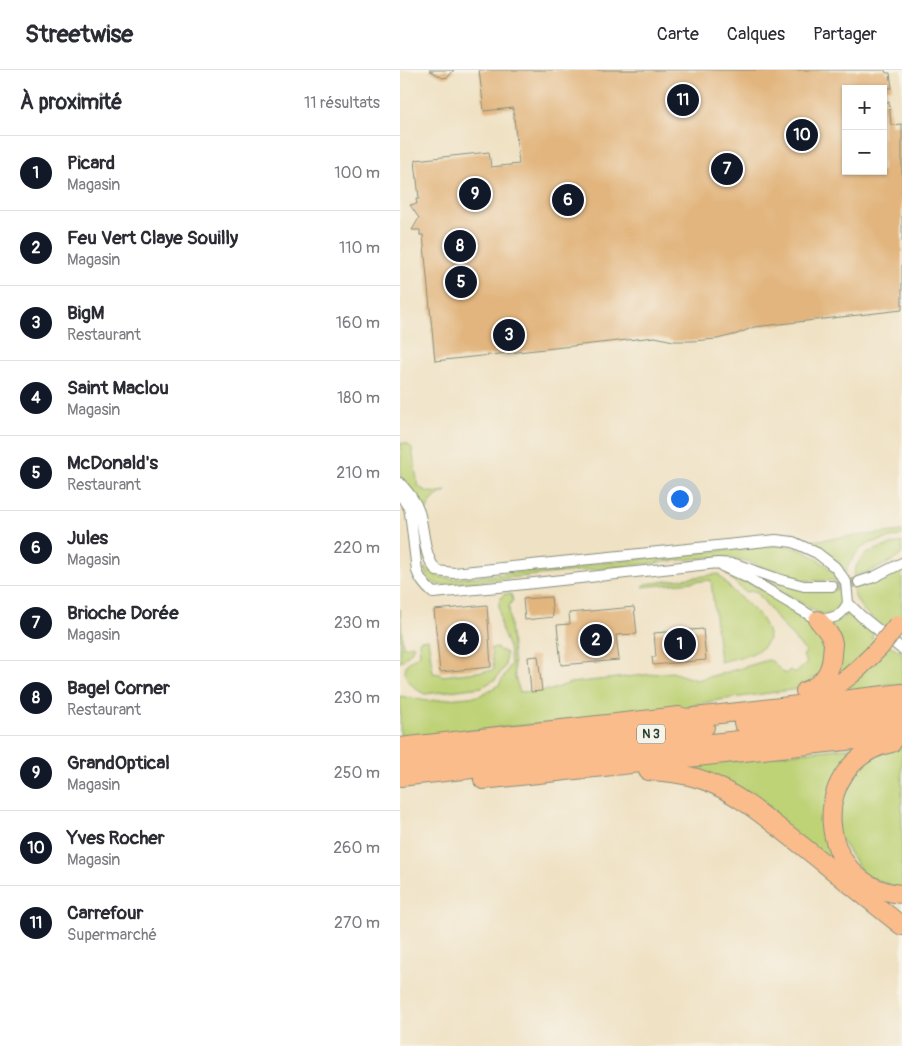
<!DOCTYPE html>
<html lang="fr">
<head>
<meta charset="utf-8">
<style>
  body { margin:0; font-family:Pangolin,sans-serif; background:#f7f7f7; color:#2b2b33 }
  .controls { position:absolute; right:15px; top:15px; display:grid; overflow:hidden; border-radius:0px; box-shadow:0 1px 4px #0004 }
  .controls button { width:45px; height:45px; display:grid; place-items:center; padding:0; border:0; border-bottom:1px solid #e1e1e2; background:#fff; color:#2b2b33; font:25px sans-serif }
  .you { position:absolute; left:279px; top:428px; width:18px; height:18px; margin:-12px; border:4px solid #fff; border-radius:50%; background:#1a73e8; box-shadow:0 0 0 8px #1a73e833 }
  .badge { display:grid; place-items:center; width:32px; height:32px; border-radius:50%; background:#111827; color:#fff; font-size:16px; font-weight:700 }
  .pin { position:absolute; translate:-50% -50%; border:2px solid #fff; box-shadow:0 1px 5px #0006 }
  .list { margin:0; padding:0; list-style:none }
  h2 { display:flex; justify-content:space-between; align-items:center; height:65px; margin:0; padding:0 20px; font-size:21px }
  h2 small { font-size:16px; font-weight:400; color:#7c7c81 }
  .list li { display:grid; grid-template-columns:32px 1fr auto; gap:15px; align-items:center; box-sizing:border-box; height:75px; padding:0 20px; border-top:1px solid #e1e1e2 }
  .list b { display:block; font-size:19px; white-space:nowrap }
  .list p { margin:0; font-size:16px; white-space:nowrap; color:#7c7c81 }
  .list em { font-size:16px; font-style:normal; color:#7c7c81 }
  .map { position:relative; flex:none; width:502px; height:976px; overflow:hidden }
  header { display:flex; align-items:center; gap:30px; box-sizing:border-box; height:70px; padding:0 25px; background:#fff; border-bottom:1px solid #e1e1e2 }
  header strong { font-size:24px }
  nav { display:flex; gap:28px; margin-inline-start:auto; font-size:18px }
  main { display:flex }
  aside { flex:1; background:#fff }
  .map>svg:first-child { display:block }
</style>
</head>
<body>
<header>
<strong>Streetwise</strong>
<nav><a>Carte</a><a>Calques</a><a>Partager</a></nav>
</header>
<main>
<aside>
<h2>À proximité<small>11 résultats</small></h2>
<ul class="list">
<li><span class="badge">1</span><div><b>Picard</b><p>Magasin</p></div><em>100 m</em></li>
<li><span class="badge">2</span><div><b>Feu Vert Claye Souilly</b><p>Magasin</p></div><em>110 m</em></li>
<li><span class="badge">3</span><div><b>BigM</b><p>Restaurant</p></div><em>160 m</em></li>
<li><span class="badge">4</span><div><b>Saint Maclou</b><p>Magasin</p></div><em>180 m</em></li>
<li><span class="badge">5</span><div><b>McDonald's</b><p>Restaurant</p></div><em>210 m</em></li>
<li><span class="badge">6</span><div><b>Jules</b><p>Magasin</p></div><em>220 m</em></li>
<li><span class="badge">7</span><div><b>Brioche Dorée</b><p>Magasin</p></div><em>230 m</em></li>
<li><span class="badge">8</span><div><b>Bagel Corner</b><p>Restaurant</p></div><em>230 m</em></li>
<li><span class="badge">9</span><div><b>GrandOptical</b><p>Magasin</p></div><em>250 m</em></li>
<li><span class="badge">10</span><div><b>Yves Rocher</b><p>Magasin</p></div><em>260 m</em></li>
<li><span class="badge">11</span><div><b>Carrefour</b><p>Supermarché</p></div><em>270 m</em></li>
</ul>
</aside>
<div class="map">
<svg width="502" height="976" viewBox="0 0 502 976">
  <rect width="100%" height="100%" fill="#f7f3e8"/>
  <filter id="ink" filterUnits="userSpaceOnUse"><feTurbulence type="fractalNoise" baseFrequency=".02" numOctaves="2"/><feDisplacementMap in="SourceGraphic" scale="10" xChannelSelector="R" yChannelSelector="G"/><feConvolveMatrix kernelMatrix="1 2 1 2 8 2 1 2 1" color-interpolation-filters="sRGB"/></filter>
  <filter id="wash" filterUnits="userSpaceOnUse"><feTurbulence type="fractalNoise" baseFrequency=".0096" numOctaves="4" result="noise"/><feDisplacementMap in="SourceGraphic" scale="20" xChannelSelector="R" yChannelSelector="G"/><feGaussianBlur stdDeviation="1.12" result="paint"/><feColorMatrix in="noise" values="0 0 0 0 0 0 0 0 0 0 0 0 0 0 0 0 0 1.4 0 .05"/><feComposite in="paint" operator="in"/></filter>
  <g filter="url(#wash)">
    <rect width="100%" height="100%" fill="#efe1c3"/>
    <path fill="#bed276" stroke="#6e8855" d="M1,373L8,374L12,378L18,416C28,424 34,423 46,421C32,427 29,433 24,447L0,409Z
      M502,461V465C483,471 464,470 453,488C449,493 447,497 446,503L434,488L409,471Z
      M502,472V484C489,494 472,501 456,506L458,517L481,510L502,498V545L495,551L488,561C467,544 446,531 455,501C457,492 463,485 472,481C481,477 492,475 502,472Z
      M373,475C394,474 419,486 433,503C438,510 441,519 444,528L445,531C437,543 432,547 417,542L351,504C378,512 407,525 436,520L435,510C424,511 414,511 403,510C384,506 368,498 350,492C338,488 324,487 311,487L42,515C30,514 27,508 25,497C35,507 41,508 54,509L202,493Z
      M319,504L320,506C325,512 330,519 336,524C353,539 365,546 369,569L361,579L349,585L320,592L311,510L243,517L245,514Z
      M326,504L338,506L402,543L426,568L421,604L398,619L319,630L259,642L0,668V626L27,631L79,626L99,615L111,594L109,578L101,558L99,535L100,529L104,524H111L113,530L109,536L110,555L115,607L120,622L151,620L170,613L272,602L296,610L324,603L368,590L372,591L385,604L390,600L396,603L407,593L403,586L406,582L378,550L356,521L345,522Z
      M0,539L3,577L14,575L11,582L0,593Z
      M450,539L474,561L472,569L479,573L431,610L426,553C437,552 445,549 450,539Z
      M28,569L33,603L40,604L42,606L94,600L91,578H96L106,583L105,596L96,609L82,617L25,624C15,620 0,606 7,594C10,590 16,587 20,584L19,573L20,570Z
      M487,574L502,582V615L487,614L462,622L439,624Z
      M502,675V820L464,805L437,764L442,720L466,688L496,676Z
      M468,676L433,716L440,795L272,695Z"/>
    <g id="blocks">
      <path fill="#e2b57e" d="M29,0H54L48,7L43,8Z
        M79,0H485L486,3H490L492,18L446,19V101H483V32H489L491,55L502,54V240L354,257L337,264L317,269L292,271H273L255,267L35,291L23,165H20V160H12L19,148L10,135L17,134L16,129H19L15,90L89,82L91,97L119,94L113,38L84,41Z
        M151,527L153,547L125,550L123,529Z
        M87,535L91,597L40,602L34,540Z
        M234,537L237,564L216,565L219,590L161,595L157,555L170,554L169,543Z
        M303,559L306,590L253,595L252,587H256L254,563Z
        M138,586L142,621L131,622L128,587Z"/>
    </g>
  </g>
  <g filter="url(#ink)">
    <use href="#blocks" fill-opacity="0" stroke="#878f7c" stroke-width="1"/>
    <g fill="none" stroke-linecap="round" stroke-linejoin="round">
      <path stroke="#c5c0a6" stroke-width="10" stroke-dasharray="10 5" stroke-linecap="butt" d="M432,516L459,512"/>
      <g stroke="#878f7c" stroke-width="12">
        <path id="minor" d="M0,413C8,422 15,430 19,442C25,462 23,486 37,501L54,503L376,470L393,472L417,483L435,497L446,512L448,533L461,546L502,579
          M0,424L9,438L11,450L17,501C20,510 25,516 33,523L98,517L318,493L335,494L378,509L404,516H432
          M320,495L348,508L418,550C434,548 440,548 448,533
          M459,512L474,507L502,493"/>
      </g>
      <g stroke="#878f7c" stroke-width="20">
        <path id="trunk" d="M405,621C422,615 431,603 432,585C432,582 433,577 433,573C431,564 424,557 418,550
          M410,626C441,618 459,599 480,577
          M343,653L502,636
          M492,673C406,691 414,817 502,824
          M0,677L279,646L286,648L502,623
          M0,693L87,684L305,657
          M248,701C269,702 289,704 308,712C339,725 365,747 391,767C428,796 465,827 502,856
          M0,707L502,652
          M83,710L502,665"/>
      </g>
      <use href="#minor" stroke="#fff" stroke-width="10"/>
      <use href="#trunk" stroke="#fabc8b" stroke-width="18"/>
      <g stroke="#878f7c" stroke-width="20" stroke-linecap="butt">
        <path id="trunk-bridge" d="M480,577L497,555"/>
      </g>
      <use href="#trunk-bridge" stroke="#fabc8b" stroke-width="18"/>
    </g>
  </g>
  <g text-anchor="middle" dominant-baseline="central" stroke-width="4" stroke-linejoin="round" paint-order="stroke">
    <rect fill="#f7f3e8" stroke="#60746a" stroke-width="1" x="237" y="654.5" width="28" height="19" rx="4"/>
    <g font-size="12" font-weight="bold" fill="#1f3d34">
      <text x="251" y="664">N 3</text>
    </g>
  </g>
</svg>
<div class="controls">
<button>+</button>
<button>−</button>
</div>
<div class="you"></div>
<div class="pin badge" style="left:280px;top:574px">1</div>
<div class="pin badge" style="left:196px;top:570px">2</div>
<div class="pin badge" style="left:109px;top:265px">3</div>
<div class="pin badge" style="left:63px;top:569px">4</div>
<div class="pin badge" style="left:61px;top:212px">5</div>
<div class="pin badge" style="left:168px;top:130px">6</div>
<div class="pin badge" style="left:327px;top:99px">7</div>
<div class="pin badge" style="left:60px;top:176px">8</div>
<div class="pin badge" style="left:75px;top:124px">9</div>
<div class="pin badge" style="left:402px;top:65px">10</div>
<div class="pin badge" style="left:283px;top:30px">11</div>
</div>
</main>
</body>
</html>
